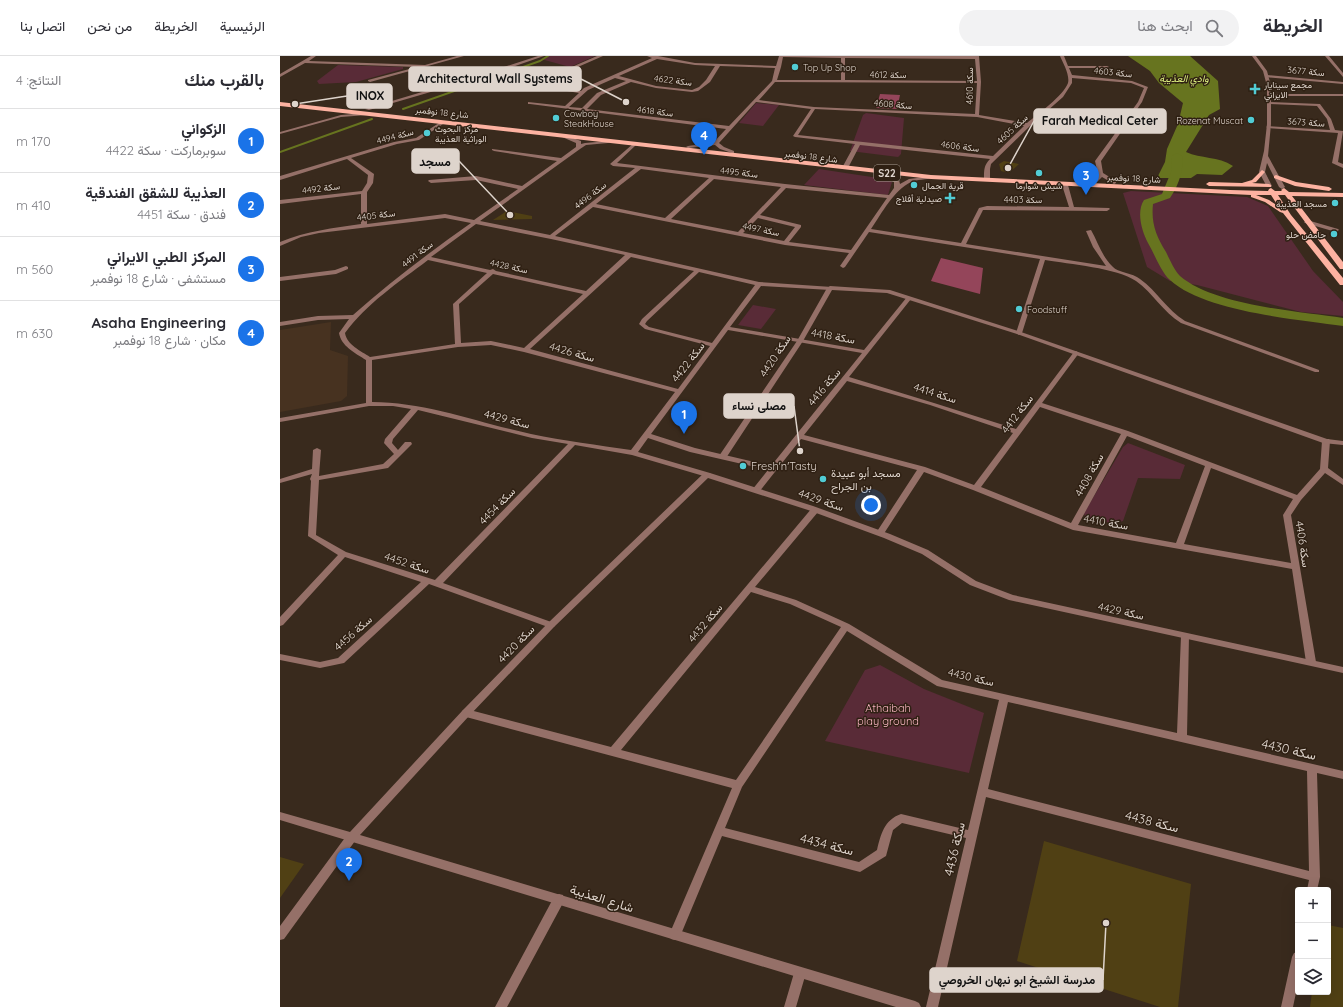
<!DOCTYPE html>
<html lang="ar">
<head>
<meta charset="utf-8">
<style>
  body { margin:0; font-family:Quicksand,Vazirmatn,sans-serif; background:#f2f2f3; color:#2b2b33; direction:rtl }
  .controls { position:absolute; right:12px; bottom:12px; display:grid; overflow:hidden; border-radius:4px; box-shadow:0 4px 16px #0002 }
  .controls button { width:36px; height:36px; display:grid; place-items:center; padding:0; border:0; border-bottom:1px solid #e1e1e2; background:#fff; color:#2b2b33; font:20px sans-serif }
  .you { position:absolute; left:591px; top:449px; width:14px; height:14px; margin:-10px; border:3px solid #fff; border-radius:50%; background:#1a73e8; box-shadow:0 0 0 6px #1a73e833 }
  .badge { display:grid; place-items:center; width:26px; height:26px; border-radius:50%; background:#1a73e8; color:#fff; font-size:13px; font-weight:700 }
  .pin { position:absolute; translate:-50% -33px; filter:drop-shadow(0 1px 2px #0008) }
  .pin::after { content:''; position:absolute; top:21px; width:14px; height:12px; background:inherit; clip-path:polygon(0 0,100% 0,50% 100%) }
  .list { margin:0; padding:0; list-style:none }
  h2 { display:flex; justify-content:space-between; align-items:center; height:52px; margin:0; padding:0 16px; font-size:17px }
  h2 small { font-size:13px; font-weight:400; color:#7c7c81 }
  .list li { display:grid; grid-template-columns:26px 1fr auto; gap:12px; align-items:center; box-sizing:border-box; height:64px; padding:0 16px; border-top:1px solid #e1e1e2 }
  .list b { display:block; font-size:15px; white-space:nowrap }
  .list p { margin:0; font-size:13px; white-space:nowrap; color:#7c7c81 }
  .list em { font-size:13px; font-style:normal; color:#7c7c81 }
  .icon { flex:none; width:22px; height:22px; fill:none; stroke:currentColor; stroke-width:2; stroke-linecap:round; stroke-linejoin:round }
  .map { position:relative; flex:none; width:1063px; height:951px; overflow:hidden; direction:ltr }
  header { display:flex; align-items:center; gap:24px; box-sizing:border-box; height:56px; padding:0 20px; background:#fff; border-bottom:1px solid #e1e1e2 }
  header strong { font-size:19px }
  nav { display:flex; gap:22px; margin-inline-start:auto; font-size:14px }
  .search { width:280px; height:36px; background:#f2f2f3; display:flex; align-items:center; gap:10px; box-sizing:border-box; padding:0 14px; border-radius:22px; color:#7c7c81; font-size:15px }
  main { display:flex }
  aside { flex:1; background:#fff }
  .map>svg:first-child { display:block }
</style>
</head>
<body>
<header>
<strong>الخريطة</strong>
<div class="search"><svg class="icon" aria-label="search" viewBox="0 0 24 24"><circle cx="10" cy="10" r="6"/><path d="M15 15l6 6"/></svg>ابحث هنا</div>
<nav><a>الرئيسية</a><a>الخريطة</a><a>من نحن</a><a>اتصل بنا</a></nav>
</header>
<main>
<div class="map">
<svg width="1063" height="951" viewBox="0 0 1063 951">
  <rect width="100%" height="100%" fill="#392a1d"/>
  <path fill="#473220" d="M51,266L50,294L68,300L67,340L61,345L0,356V274Z"/>
  <path fill="#592b37" d="M268,0H315L290,11L261,3Z
    M58,9L123,11V13L76,26L39,28L37,25Z
    M476,47L499,49L483,70L459,67Z
    M586,57L624,62L621,98L618,101L570,95L583,59Z
    M539,113L605,123L612,126L608,139L524,129Z
    M851,135L967,141L988,150L1033,215L1063,246V260L1021,256L917,229L890,225L867,211L843,137Z
    M473,249L496,253L481,273L458,269Z
    M848,387L905,409L900,423L858,422L843,465L834,468L805,461L804,457L843,391Z
    M600,609L644,633L704,657L689,717L545,685L585,614Z"/>
  <path fill="#94455a" d="M600,38L620,39L617,53L596,52Z
    M661,202L703,212L700,238L651,225Z"/>
  <path fill="#67741f" d="M848,0H910L938,25L940,53L929,59L906,96C921,103 938,100 953,110L942,119L917,118L911,122H877L885,106L887,93L898,68L903,47L879,27L870,15Z"/>
  <g fill="none" stroke-linecap="round" stroke-linejoin="round">
    <path stroke="#67741f" stroke-width="2" d="M123,53L260,5L268,0
      M0,96L92,63"/>
    <path fill="#67741f" fill-rule="evenodd" d="M897,97L902,100C904,115 898,130 890,142L873,148C871,167 876,180 886,196C890,204 894,214 900,220C935,250 1018,255 1063,262V270C1016,263 925,256 890,224C881,216 875,199 868,187C862,176 856,156 864,144L882,138L891,116L892,100Z"/>
  </g>
  <path fill="#504014" d="M724,105L739,108L729,117L721,115L719,108Z
    M227,155L252,160V163L213,164Z
    M764,785L911,828L898,951H880L737,905Z
    M0,801L24,808L0,842Z
    M1048,869L1063,872V951H1030L1032,936H1048Z"/>
  <g fill="none" stroke-linecap="round" stroke-linejoin="round">
    <path fill="#957068" fill-rule="evenodd" d="M31,0H36L29,5L145,9L177,0H184L90,26L88,25V24L137,11L25,7L0,21V18Z
      M258,0H264L206,20L247,27H255L317,0H323L259,28L301,35L304,32L372,2L367,0H378L415,7L496,10L499,0H699L701,26L699,59L747,67C757,59 784,39 788,27C790,19 783,7 780,0H784L788,10H827L829,11L827,12H789L792,19L852,25L868,31L862,46L821,105L823,117L836,125V127L834,128L822,121L816,127L811,126L818,118L815,105L858,46L864,32L851,27L792,22V27L783,41L750,70L711,108L710,113V122L707,124L704,122C704,114 704,109 710,103L580,89L569,110L564,111L563,110L575,88L515,81L513,80L531,53L476,46L439,87L444,91L454,95V97H452L440,93L435,89L408,92L406,91L408,90L434,86L446,73L250,48H248V46L285,50L299,37L202,21L89,54L85,53L199,19ZM503,1L561,2V24H497L501,11ZM565,2L695,3L697,25L565,24ZM377,3L415,9L435,10L426,24L419,31L412,34L376,30L339,20ZM440,10L495,12L492,25L449,70L307,53L321,39L351,26L376,32L412,36L418,35L430,26ZM335,22L346,25L317,37L302,52L289,51L308,34ZM495,26L697,27L695,58L534,51L479,44ZM535,53L697,61L744,70L713,100L518,79Z
      M1045,0H1049L1063,17V21Z
      M987,19L1063,26V28L985,21V20Z
      M987,38H1063V40H987Z
      M989,46L1040,48L1051,63L1055,74L1063,75L1058,106L1063,108V112L1052,107L1058,77L988,72L986,71L988,70L1050,74L1047,63L1037,50L987,48V46Z
      M85,57L87,58V59L61,61L0,78V76L61,59Z
      M162,65L166,66L139,84L117,88L71,102L94,118L93,127L87,136V168L165,158L194,164L238,133L196,124L151,127L148,125L149,124L196,120L242,130L277,105L214,95L212,94V93L281,102L296,91V87L282,81V79H284L301,85V88L305,87L328,85L330,86L328,87L306,89L300,93L200,165L270,179L355,112L333,110L330,108L354,87H356V89L337,107L505,128L609,139L614,132V126L595,117V115H599L619,124L620,128L629,123L653,120V122C646,124 637,123 631,126C614,134 602,157 591,173L681,187L699,152L707,150L789,151L782,129L785,127L788,129L794,151L829,152L830,153L827,155L703,154L686,188L826,210L813,191L806,175L811,174C818,186 822,201 833,211C837,216 853,217 860,223C877,235 887,254 905,265L1039,314V316H1035L901,267C883,256 873,237 856,225C837,212 789,208 765,204L742,277L739,279L736,277L760,203L589,176L565,211L563,212L560,210L569,197L505,189L313,151L275,180L479,226L552,231V233L550,234L481,230L450,271L584,294L627,241H631V243L569,321L654,347L736,373L794,296L796,295L799,297L762,347L848,375L1017,439L1040,413L1042,385L1046,383H1049L1050,385L1048,412L1063,423V429L1045,417L1021,444L1011,459L1036,606L1034,608L1031,609L1028,608L1026,606L1012,513L793,474L693,434L644,416L603,479L600,480L596,477L637,414L521,383L479,436H476L472,434L488,414L410,396L368,382L358,396L430,417L431,419L427,421L352,399L295,389L163,527L274,567L275,569L274,571H268L149,528L64,607L40,612L0,604V598L40,606L58,602L141,526L65,501L3,569L0,570V561L58,499L28,480L31,425L30,423L32,418L0,427V423L32,413L33,394L37,392L41,394L39,420L103,408L114,398L104,387L105,383L131,353L113,350H89L0,366V362L86,347V304C75,297 61,290 59,277L69,263L38,264L0,270V266L38,260L73,259C110,226 150,196 191,167L165,162L39,177L21,181L0,190V186C27,175 53,172 81,168V138L0,148V144L82,135L87,127L88,119L67,103L0,124V120L114,86L136,82ZM361,113L429,122L385,162L316,148ZM434,123L501,131L458,176L391,163ZM506,132L607,142L571,194L509,186L521,171V169L480,159ZM478,162L515,171L504,185L463,177ZM196,168L271,183L345,199L306,235L216,215L213,213L210,214L151,201ZM351,201L414,215L362,263L359,268L365,273L430,290L398,333L250,293ZM148,204L207,217L173,248L175,288L90,301C81,295 67,289 65,277C86,248 119,226 148,204ZM419,216L475,229L432,287L369,271L365,268L367,265ZM213,218L303,238L244,292L211,285L181,287L179,248ZM448,274L582,297L491,410L415,392L371,378ZM211,289L244,296L395,336L351,394C318,389 284,385 251,378C199,367 146,346 92,346V304L178,291ZM567,325L650,349L733,377L694,429L645,411L524,379ZM760,351L841,378L791,467L701,431ZM138,354L252,382L288,388L155,524L66,496L36,479L39,424L108,412L132,388L131,386H125L118,394L112,387L113,383ZM847,380L925,410L896,487L798,469ZM931,412L1013,443L1003,459L1011,507L904,488Z
      M1027,164L1058,173L1059,174L1056,176L1025,167L1024,166Z
      M66,210L68,211V213L56,218L0,225V221L55,214Z
      M535,451L539,454L538,456L475,531L516,544L569,568L662,624L897,677L901,580L902,578H908L909,580L907,679L1063,715V723L1037,717L1040,821L1037,834H1027L1029,824L706,741L658,951H646L686,782L622,767L613,774L606,800L580,816L442,780L399,883L395,884L391,883L389,879L452,732L186,661L183,660L181,657L183,654L186,653L331,691L532,452ZM471,536L510,548L561,571L456,724L341,694ZM567,575L657,630L719,644L688,774L621,758C604,764 601,778 597,794L579,806L445,772L462,731ZM728,646L1027,715L1029,815L708,733Z
      M71,777L75,779L76,782L75,785L4,883L0,884V870L67,779Z
      M279,838L283,839L284,843L283,847L227,951H215L275,839Z
      M1018,896V927L1013,951H1001L1012,901L1014,897Z
      M520,911L524,913L526,917L516,951H504L514,917L516,913Z"/>
    <path fill="#957068" fill-rule="evenodd" d="M972,0H976L987,15L991,30V68L988,100L1005,131L1002,133L999,131L987,107L985,116L992,130L991,131H987L979,116L984,95L987,68V30L983,15Z
      M550,230L610,234L741,276L1047,383L1063,385V389L1043,387L737,278L607,237L552,234L523,285L446,402H440L439,400L517,285L547,232Z
      M424,417H430L533,450L610,478L648,494L696,525L733,539L1063,611V617L729,544L690,529L642,498L604,482L528,454L428,422L274,571L189,660L80,779L635,945L639,947L641,951H616L0,764V756L70,776L183,654L268,567Z"/>
    <path fill="#fdb2a1" fill-rule="evenodd" d="M0,46L651,119L950,134L988,135L989,133L991,132L995,135H1002L1001,134L1004,132L1009,136L1063,137V141L1012,140L1063,206V213H1060L1005,139H998L1011,159L1063,222V229H1060L1003,157L1000,156L985,146L971,141V139L651,123L0,50ZM976,139H991L998,150L989,144Z
      M982,114L985,116L984,117L976,126L972,127L989,128L991,129V131L929,130L926,128L929,126L962,127L972,124Z
      M996,119L1016,126L1049,131L1052,133L1049,135L1015,130L994,122V120Z"/>
  </g>
  <g fill="#51ccd5" stroke="#2f2013" stroke-width="1.5">
    <circle cx="515" cy="11" r="4"/>
    <path d="M973 27h4v4h4v4h-4v4h-4v-4h-4v-4h4z"/>
    <circle cx="276" cy="62" r="4"/>
    <circle cx="971" cy="64" r="4"/>
    <circle cx="147" cy="77" r="4"/>
    <circle cx="759" cy="117" r="4"/>
    <circle cx="634" cy="129" r="4"/>
    <path d="M668 136h4v4h4v4h-4v4h-4v-4h-4v-4h4z"/>
    <circle cx="1055" cy="147" r="4"/>
    <circle cx="1054" cy="178" r="4"/>
    <circle cx="739" cy="253" r="4"/>
    <circle cx="463" cy="410" r="4"/>
    <circle cx="543" cy="423" r="4"/>
  </g>
  <g text-anchor="middle" dominant-baseline="central" stroke-width="3" stroke-linejoin="round" paint-order="stroke">
    <g font-size="9" fill="#ded4cc" stroke="#2f2013" text-anchor="start">
      <text x="523" y="11">Top Up Shop</text>
      <text x="984" y="28">مجمع سينايار<tspan x="984" dy="10">الايراني</tspan></text>
      <text x="284" y="57">Cowboy<tspan x="284" dy="10">SteakHouse</tspan></text>
      <text x="963" y="64" text-anchor="end">Rozenat Muscat</text>
      <text x="155" y="72">مركز البحوث<tspan x="155" dy="10">الوراثية العذيبة</tspan></text>
      <text x="642" y="129">قرية الجمال</text>
      <text x="759" y="129" text-anchor="middle">شيش شوارما</text>
      <text x="662" y="142" text-anchor="end">صيدلية أفلاج</text>
      <text x="1047" y="147" text-anchor="end">مسجد العذيبة</text>
      <text x="1046" y="178" text-anchor="end">حامض حلو</text>
      <text x="747" y="253">Foodstuff</text>
    </g>
    <g font-size="9" fill="#ded4cc" stroke="#2f2013">
      <text transform="translate(1026 15) rotate(5)">سكة 3677</text>
      <text transform="translate(833 16) rotate(6)">سكة 4603</text>
      <text x="608" y="18">سكة 4612</text>
      <text transform="translate(393 24) rotate(7)">سكة 4622</text>
      <text transform="translate(689 30) rotate(-90)">سكة 4610</text>
      <text transform="translate(613 48) rotate(5)">سكة 4608</text>
      <text transform="translate(375 55) rotate(7)">سكة 4618</text>
      <text transform="translate(162 56) rotate(6)">شارع 18 نوفمبر</text>
      <text transform="translate(1026 66) rotate(4)">سكة 3673</text>
      <text transform="translate(732 73) rotate(-43)">سكة 4605</text>
      <text transform="translate(115 80) rotate(-15)">سكة 4494</text>
      <text transform="translate(680 90) rotate(7)">سكة 4606</text>
      <text transform="translate(531 100) rotate(7)">شارع 18 نوفمبر</text>
      <text transform="translate(459 116) rotate(7)">سكة 4495</text>
      <text transform="translate(854 122) rotate(3)">شارع 18 نوفمبر</text>
      <text transform="translate(41 132) rotate(-7)">سكة 4492</text>
      <text transform="translate(310 139) rotate(-38)">سكة 4496</text>
      <text x="743" y="143">سكة 4403</text>
      <text transform="translate(96 159) rotate(-7)">سكة 4405</text>
      <text transform="translate(481 173) rotate(11)">سكة 4497</text>
      <text transform="translate(137 198) rotate(-38)">سكة 4491</text>
      <text transform="translate(229 210) rotate(12)">سكة 4428</text>
    </g>
    <g font-size="10" font-style="italic" fill="#dbee7f" stroke="#2f2013">
      <text x="904" y="22">وادي العذيبة</text>
    </g>
    <rect fill="#2f2013" stroke="#aa9e94" stroke-width="1" x="594" y="109" width="26" height="16" rx="3"/>
    <g font-size="10" font-weight="bold" fill="#ded4cc">
      <text x="607" y="117">S22</text>
    </g>
    <g font-size="11" fill="#ded4cc" stroke="#2f2013">
      <text transform="translate(553 280) rotate(10)">سكة 4418</text>
      <text transform="translate(292 296) rotate(15)">سكة 4426</text>
      <text transform="translate(495 300) rotate(-57)">سكة 4420</text>
      <text transform="translate(408 306) rotate(-53)">سكة 4422</text>
      <text transform="translate(544 331) rotate(-51)">سكة 4416</text>
      <text transform="translate(655 337) rotate(17)">سكة 4414</text>
      <text transform="translate(737 358) rotate(-53)">سكة 4412</text>
      <text transform="translate(227 363) rotate(14)">سكة 4429</text>
      <text transform="translate(809 419) rotate(-61)">سكة 4408</text>
      <text transform="translate(541 444) rotate(19)">سكة 4429</text>
      <text transform="translate(217 450) rotate(-46)">سكة 4454</text>
      <text transform="translate(826 466) rotate(10)">سكة 4410</text>
      <text transform="translate(1023 488) rotate(81)">سكة 4406</text>
      <text transform="translate(127 507) rotate(18)">سكة 4452</text>
      <text transform="translate(841 555) rotate(12)">سكة 4429</text>
      <text transform="translate(425 567) rotate(-50)">سكة 4432</text>
      <text transform="translate(73 577) rotate(-42)">سكة 4456</text>
      <text transform="translate(236 588) rotate(-46)">سكة 4420</text>
      <text transform="translate(691 621) rotate(13)">سكة 4430</text>
    </g>
    <g font-size="11" fill="#ded4cc" stroke="#2f2013" text-anchor="start">
      <text x="471" y="410">Fresh'n'Tasty</text>
      <text x="551" y="417">مسجد أبو عبيدة<tspan x="551" dy="13">بن الجراح</tspan></text>
    </g>
    <g font-size="11" fill="#fab5c3" stroke="#2f2013">
      <text x="608" y="652">Athaibah<tspan x="608" dy="13">play ground</tspan></text>
    </g>
    <g font-size="13" fill="#ded4cc" stroke="#2f2013">
      <text transform="translate(1009 693) rotate(13)">سكة 4430</text>
      <text transform="translate(872 765) rotate(14)">سكة 4438</text>
      <text transform="translate(547 788) rotate(14)">سكة 4434</text>
      <text transform="translate(674 793) rotate(-77)">سكة 4436</text>
      <text transform="translate(322 842) rotate(17)">شارع العذيبة</text>
    </g>
  </g>
  <path fill="none" stroke="#ded4cc" stroke-width="1.5" d="M346 46L301 23M15 48L67 40M728 112L754 65M230 159L179 105M520 395L514 350M826 867L823 924"/>
  <g fill="#ded4cc" stroke="#2f2013" stroke-width="1.5">
    <circle cx="346" cy="46" r="4"/>
    <circle cx="15" cy="48" r="4"/>
    <circle cx="728" cy="112" r="4"/>
    <circle cx="230" cy="159" r="4"/>
    <circle cx="520" cy="395" r="4"/>
    <circle cx="826" cy="867" r="4"/>
  </g>
  <g fill="#ded4cc" stroke="#ded4cc" stroke-width="1.5">
    <rect x="129" y="11" width="172" height="24" rx="4"/>
    <rect x="67" y="28" width="45" height="24" rx="4"/>
    <rect x="754" y="53" width="132" height="24" rx="4"/>
    <rect x="132" y="93" width="47" height="24" rx="4"/>
    <rect x="444" y="338" width="70" height="24" rx="4"/>
    <rect x="650" y="912" width="173" height="24" rx="4"/>
  </g>
  <g font-size="12" text-anchor="middle" font-weight="bold" fill="#111">
    <text x="215" y="27">Architectural Wall Systems</text>
    <text x="90" y="44">INOX</text>
    <text x="820" y="69">Farah Medical Ceter</text>
    <text x="155" y="110">مسجد</text>
    <text x="479" y="354">مصلى نساء</text>
    <text x="737" y="928">مدرسة الشيخ ابو نبهان الخروصي</text>
  </g>
</svg>
<div class="controls">
<button>+</button>
<button>−</button>
<button><svg class="icon" aria-label="layers" viewBox="0 0 24 24"><path d="M12 4l9 5-9 5-9-5zM3 14l9 5 9-5"/></svg></button>
</div>
<div class="you"></div>
<div class="pin badge" style="left:404px;top:378px">1</div>
<div class="pin badge" style="left:69px;top:825px">2</div>
<div class="pin badge" style="left:806px;top:139px">3</div>
<div class="pin badge" style="left:424px;top:99px">4</div>
</div>
<aside>
<h2>بالقرب منك<small>النتائج: 4</small></h2>
<ul class="list">
<li><span class="badge">1</span><div><b>الزكواني</b><p>سوبرماركت · سكة 4422</p></div><em>170 m</em></li>
<li><span class="badge">2</span><div><b>العذيبة للشقق الفندقية</b><p>فندق · سكة 4451</p></div><em>410 m</em></li>
<li><span class="badge">3</span><div><b>المركز الطبي الايراني</b><p>مستشفى · شارع 18 نوفمبر</p></div><em>560 m</em></li>
<li><span class="badge">4</span><div><b>Asaha Engineering</b><p>مكان · شارع 18 نوفمبر</p></div><em>630 m</em></li>
</ul>
</aside>
</main>
</body>
</html>
